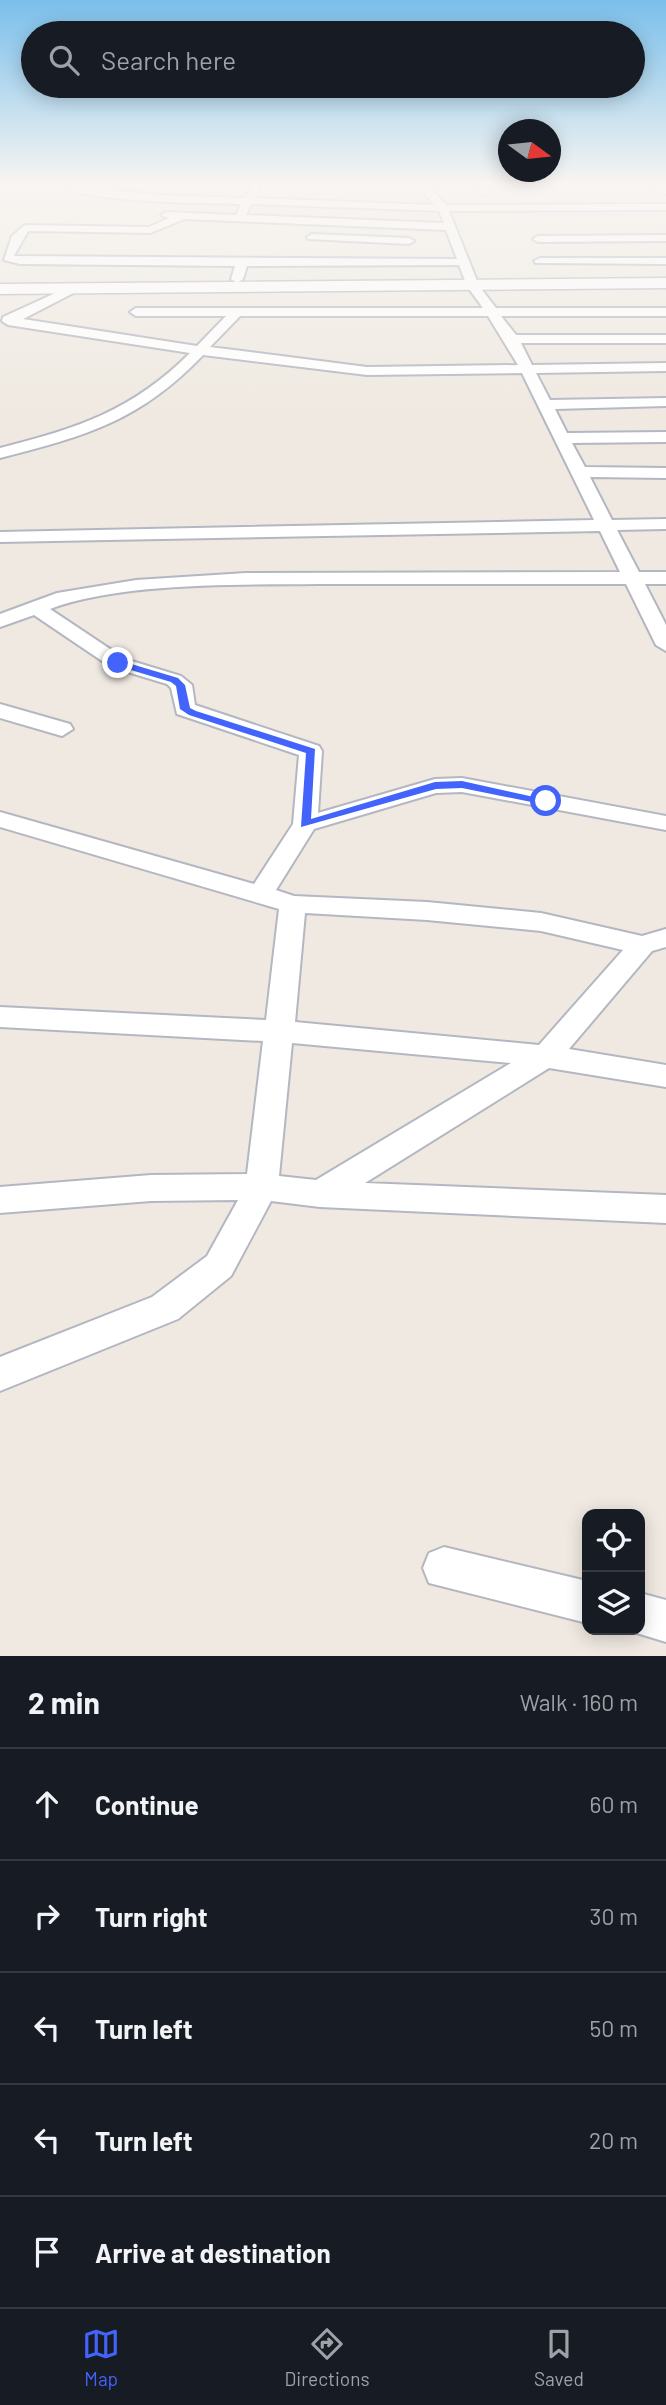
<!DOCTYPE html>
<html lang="en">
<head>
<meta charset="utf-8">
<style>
  body { margin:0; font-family:Barlow,sans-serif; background:#20242c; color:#f1f3f6 }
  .controls { position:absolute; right:21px; bottom:21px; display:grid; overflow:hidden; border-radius:14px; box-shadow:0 4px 18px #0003 }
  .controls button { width:63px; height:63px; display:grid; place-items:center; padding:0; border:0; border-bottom:2px solid #363941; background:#171b24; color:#f1f3f6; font:35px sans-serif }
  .compass { position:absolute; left:498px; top:119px; width:63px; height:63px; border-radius:50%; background:#171b24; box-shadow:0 4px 18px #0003; rotate:105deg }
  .stop { position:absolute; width:21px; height:21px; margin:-16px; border:5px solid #4264fb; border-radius:50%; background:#fff }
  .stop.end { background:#4264fb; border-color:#fff; box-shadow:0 2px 7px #0008 }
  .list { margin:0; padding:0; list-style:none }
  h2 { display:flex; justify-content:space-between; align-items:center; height:91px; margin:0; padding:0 28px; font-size:30px }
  h2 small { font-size:23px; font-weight:400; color:#9ea1a6 }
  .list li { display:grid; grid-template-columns:46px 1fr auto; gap:21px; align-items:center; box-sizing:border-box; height:112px; padding:0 28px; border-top:2px solid #363941 }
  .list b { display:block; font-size:26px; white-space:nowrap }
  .list em { font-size:23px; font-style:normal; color:#9ea1a6 }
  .icon { flex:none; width:38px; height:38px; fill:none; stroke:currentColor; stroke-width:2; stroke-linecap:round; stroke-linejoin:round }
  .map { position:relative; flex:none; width:666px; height:1656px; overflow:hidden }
  .search { position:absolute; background:#171b24; box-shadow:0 4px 18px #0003; left:21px; right:21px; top:21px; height:77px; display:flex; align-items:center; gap:18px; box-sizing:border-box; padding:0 24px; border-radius:38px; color:#9ea1a6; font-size:26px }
  .sheet { height:651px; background:#171b24 }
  nav { display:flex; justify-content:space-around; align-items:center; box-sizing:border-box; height:98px; border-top:2px solid #363941; background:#171b24; font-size:19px; color:#9ea1a6 }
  nav a { display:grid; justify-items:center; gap:4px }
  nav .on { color:#4264fb }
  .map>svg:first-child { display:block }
</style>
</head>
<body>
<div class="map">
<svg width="666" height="1656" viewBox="0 0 666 1656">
  <rect width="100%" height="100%" fill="#efe9e1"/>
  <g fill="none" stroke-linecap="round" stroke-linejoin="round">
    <g stroke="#b4b7c1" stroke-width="4">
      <path id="street" d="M60,185L159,195L245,198L252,186L257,185L260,188L254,198L434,205L417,185H428L446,205L666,204V210L449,211L479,286L496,308H666V316H501L516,335H666V343H521L532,365L666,363V371L536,373L550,400L666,398V406L555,409L567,433L666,432V442L572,443L585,467L666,468V478L590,477L612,520L666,519V529L617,530L639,572H666V584H645L666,625V651L656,645L626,584C523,584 421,584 318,584C241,585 121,582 50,609L125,659L181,676L192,685L195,705L319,746L322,751L318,813L435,779L462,778L666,816V830L462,792L436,793L314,829L276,890L294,896L427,902L541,913L642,936L666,929V947L652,951L569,1049L666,1065V1087L549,1068L365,1183L666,1195V1223L320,1207L271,1201L231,1276L178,1319L0,1391V1357L152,1297L207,1256L238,1200L151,1201L0,1213V1187L151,1175L247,1174L263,1041L0,1027V1007L266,1020L279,909L0,827V812L254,884L293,824L299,755L177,714L171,688L167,684L111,667L34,615L0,627V614L57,593L136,580L246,573L620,572L600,531L0,542V532L594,520L522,373L367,375L203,355C140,421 86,436 0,458V448C78,428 132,411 190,353L8,325L2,321L3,317L73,285L83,288L23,319L197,346L226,316H136L130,312L136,308H483L467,286L459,265L247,266L243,279L237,283L231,279L235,266L20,264L4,260L12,236L25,225L149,227L169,218L161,215L166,212L236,215L241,204C206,203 85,203 60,185ZM251,204L439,211L444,223L246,215ZM185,219L446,230L457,259L14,256L28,231L150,233ZM240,316H488L518,365L367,367L210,347ZM305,913L427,920L541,931L623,950L539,1045L295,1022ZM292,1043L511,1063L316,1180L279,1176Z
        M473,185H484L492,193L484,195Z
        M648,185L666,187V194L650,187Z
        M312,234L409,238L414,241L409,244L308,239L307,237Z
        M666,235V241L538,242L533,239L538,236Z
        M540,258H666V264L536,263L534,261Z
        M0,704L70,724L73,729L62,736L0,718Z
        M444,1547L587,1581V1623L429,1583L423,1568L429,1553Z
        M640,1593L666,1600V1642L627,1630H640Z"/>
    </g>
    <g stroke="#b4b7c1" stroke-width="3">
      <path id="secondary" d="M666,278V288L0,294V284Z"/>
    </g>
    <use href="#street" fill="#fff" fill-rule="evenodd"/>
    <use href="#secondary" fill="#fff" fill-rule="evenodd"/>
  </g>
  <linearGradient id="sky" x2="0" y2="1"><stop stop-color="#7abfeb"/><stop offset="0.44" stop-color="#f8f5f2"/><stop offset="1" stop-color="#f8f5f2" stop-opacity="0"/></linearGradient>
  <rect width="666" height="417" fill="url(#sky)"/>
  <path fill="#4264fb" d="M118,660L178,678L185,685L190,708L196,711L315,749L311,819L435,782L462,781L552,801L546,805L462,788L436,789L301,827L306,753L189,715L180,709L176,686L171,682L114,665Z"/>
</svg>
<div class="controls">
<button><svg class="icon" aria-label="locate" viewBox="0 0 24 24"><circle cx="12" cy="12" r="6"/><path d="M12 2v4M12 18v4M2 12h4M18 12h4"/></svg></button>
<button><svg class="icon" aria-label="layers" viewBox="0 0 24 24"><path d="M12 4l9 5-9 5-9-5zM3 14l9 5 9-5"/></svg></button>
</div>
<svg class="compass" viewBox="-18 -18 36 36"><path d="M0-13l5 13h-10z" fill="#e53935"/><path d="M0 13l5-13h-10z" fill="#9ea1a6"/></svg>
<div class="stop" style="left:546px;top:801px"></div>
<div class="stop end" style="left:118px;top:663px"></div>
<div class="search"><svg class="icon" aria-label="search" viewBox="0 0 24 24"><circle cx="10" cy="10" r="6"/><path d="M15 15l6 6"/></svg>Search here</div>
</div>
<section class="sheet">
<h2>2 min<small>Walk · 160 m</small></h2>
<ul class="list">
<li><svg class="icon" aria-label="ahead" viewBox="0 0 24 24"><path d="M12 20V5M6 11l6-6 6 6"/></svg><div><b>Continue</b></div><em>60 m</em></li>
<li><svg class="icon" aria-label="right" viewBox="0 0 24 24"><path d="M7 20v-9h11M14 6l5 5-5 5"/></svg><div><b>Turn right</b></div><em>30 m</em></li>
<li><svg class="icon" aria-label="left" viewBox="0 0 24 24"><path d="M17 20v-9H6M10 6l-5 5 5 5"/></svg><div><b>Turn left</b></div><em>50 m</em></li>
<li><svg class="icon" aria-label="left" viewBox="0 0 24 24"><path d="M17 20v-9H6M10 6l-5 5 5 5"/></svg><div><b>Turn left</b></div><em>20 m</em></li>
<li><svg class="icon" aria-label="arrive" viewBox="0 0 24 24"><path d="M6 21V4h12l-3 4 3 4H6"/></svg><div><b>Arrive at destination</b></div></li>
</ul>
</section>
<nav>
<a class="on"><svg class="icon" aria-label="map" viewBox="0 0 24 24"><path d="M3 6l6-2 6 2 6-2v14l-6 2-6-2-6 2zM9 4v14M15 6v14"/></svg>Map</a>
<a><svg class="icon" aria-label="directions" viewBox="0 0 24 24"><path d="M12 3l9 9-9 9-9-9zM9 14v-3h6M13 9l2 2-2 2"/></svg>Directions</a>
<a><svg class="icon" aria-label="saved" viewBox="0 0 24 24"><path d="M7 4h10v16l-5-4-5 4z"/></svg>Saved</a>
</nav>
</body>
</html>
